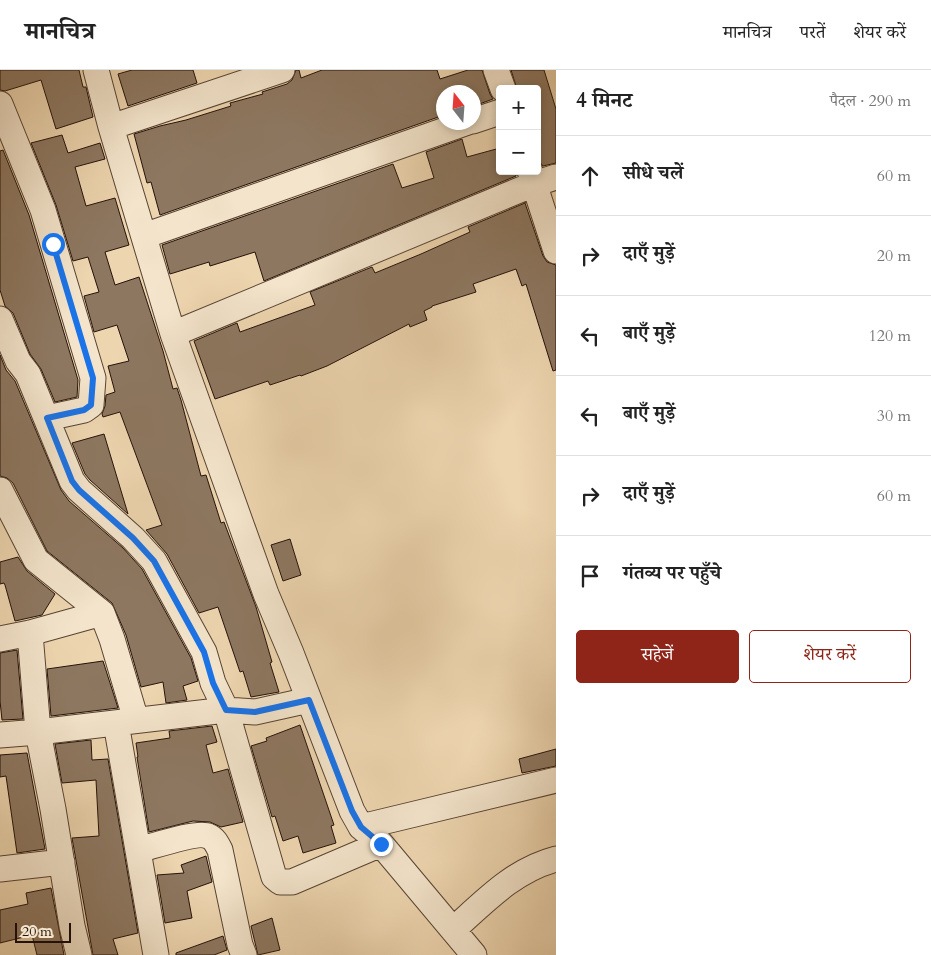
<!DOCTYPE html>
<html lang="hi">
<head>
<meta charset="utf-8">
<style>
  body { margin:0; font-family:Cardo,"Noto Serif Devanagari",serif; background:#f2f2f2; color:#222 }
  .controls { position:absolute; right:15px; top:15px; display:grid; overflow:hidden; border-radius:5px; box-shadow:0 2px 8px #0003 }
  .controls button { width:45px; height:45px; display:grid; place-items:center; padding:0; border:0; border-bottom:1px solid #e0e0e0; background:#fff; color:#222; font:25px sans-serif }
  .compass { position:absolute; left:436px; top:15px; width:45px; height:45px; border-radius:50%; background:#fff; box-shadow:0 2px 8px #0003; rotate:343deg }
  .scale { position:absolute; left:15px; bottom:12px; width:56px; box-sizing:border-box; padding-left:5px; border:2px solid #25120a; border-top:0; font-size:14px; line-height:18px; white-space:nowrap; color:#25120a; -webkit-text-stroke:4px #f3e4cb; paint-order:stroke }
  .stop { position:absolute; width:15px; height:15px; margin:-11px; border:4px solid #1a73e8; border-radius:50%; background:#fff }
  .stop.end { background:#1a73e8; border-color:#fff; box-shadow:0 1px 5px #0008 }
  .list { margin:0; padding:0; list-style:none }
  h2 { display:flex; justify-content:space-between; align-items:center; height:65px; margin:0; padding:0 20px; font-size:21px }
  h2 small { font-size:16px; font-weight:400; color:#767676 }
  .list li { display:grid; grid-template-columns:32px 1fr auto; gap:15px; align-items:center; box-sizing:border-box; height:80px; padding:0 20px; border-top:1px solid #e0e0e0 }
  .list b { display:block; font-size:19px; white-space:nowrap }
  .list em { font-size:16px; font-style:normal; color:#767676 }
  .actions { display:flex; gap:10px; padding:15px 20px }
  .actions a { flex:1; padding:11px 0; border:1px solid #8f2418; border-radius:5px; text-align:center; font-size:18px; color:#8f2418 }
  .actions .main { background:#8f2418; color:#fff }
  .icon { flex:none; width:28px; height:28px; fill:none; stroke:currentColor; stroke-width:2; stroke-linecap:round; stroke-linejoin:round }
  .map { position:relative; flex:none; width:556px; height:885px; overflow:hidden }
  header { display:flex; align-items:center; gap:30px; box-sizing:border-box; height:70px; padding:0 25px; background:#fff; border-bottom:1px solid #e0e0e0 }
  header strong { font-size:24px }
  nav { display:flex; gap:28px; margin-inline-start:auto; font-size:18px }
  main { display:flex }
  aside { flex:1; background:#fff }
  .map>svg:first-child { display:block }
</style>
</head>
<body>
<header>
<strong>मानचित्र</strong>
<nav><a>मानचित्र</a><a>परतें</a><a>शेयर करें</a></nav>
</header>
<main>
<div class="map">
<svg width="556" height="885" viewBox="0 0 556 885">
  <rect width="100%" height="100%" fill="#edd5af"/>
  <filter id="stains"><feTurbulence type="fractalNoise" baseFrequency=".004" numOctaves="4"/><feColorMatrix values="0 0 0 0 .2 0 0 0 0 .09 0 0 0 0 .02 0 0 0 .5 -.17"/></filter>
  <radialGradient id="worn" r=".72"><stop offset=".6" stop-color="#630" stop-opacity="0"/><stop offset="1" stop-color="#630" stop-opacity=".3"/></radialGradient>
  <path fill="#8d7760" stroke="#25120a" d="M0,0H79L83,17H86L93,47L56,59L41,10L5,21L0,20Z
    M132,0H193L197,13L128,36L118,4Z
    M296,0H299L301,8L322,0H437L440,9L468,0H482L490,24L493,29L474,36V22H444V45L160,145L151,112L147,113L134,64L160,56L186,50L231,36L230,33L263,24L262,22L287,14L292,10Z
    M511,0H544L556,39V93L543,96L537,89V19H517Z
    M62,65L68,83L100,73L105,89L75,97L86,136L115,128L129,175L105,182L115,215L139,207L163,281L173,319L177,318L181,330L201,406L206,405L221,453L224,452L256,537L272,592L270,593L279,622L251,627L243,601L240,602L218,537L199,543L167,484L146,460L162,455L120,342L103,347L102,344L105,336L106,325L115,322L108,296L129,291L117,255L94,262L84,226L99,222L88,187L73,191L56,135L31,73Z
    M462,69L467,87L500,78V101H516V106L264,211L255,182L210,196L209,192L170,204L162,175L393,94L402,118L434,108L426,82Z
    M3,80L29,145L78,310L77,327L55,332L41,299L30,284L13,243L5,236L0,220V81Z
    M525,133L543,186L547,192L556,195V300L553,301L526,214L522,216L516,199L473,214L476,222L432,236V237L424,241L427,250L410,257L409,254L327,296L301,306L300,305L270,315L268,311L215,329L194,271L237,253L240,262L315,235L310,222L372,197L375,203L421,184L470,162L468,157Z
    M0,285L6,300L15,311L61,420L69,431L123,478L142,499L191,588L198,611L183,616L187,630L166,633L163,612L141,617L126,565L112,533L47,481L13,413L7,408L0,406Z
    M104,364L128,444L90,410L85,404L72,373Z
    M290,469L301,505L283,511L271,475Z
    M18,487L27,501L55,524L42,545L15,551L5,515L4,513L0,514V492Z
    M17,580L23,649L2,650L0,631V583Z
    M103,591L118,638L51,646L47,599Z
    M300,655L334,755L331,756L336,773L303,783L298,766L283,771L275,746L272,747L251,676L267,671L266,668Z
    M212,656L217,672L206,675L213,703L228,699L243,752L221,757L210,752L193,751L149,762L137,687H138L136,673L170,668L169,661Z
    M91,670L92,690L108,689L138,863L113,869L118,885H93L72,768L99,766L96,710L62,713L55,674Z
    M556,679V696L522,703L519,689Z
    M27,683L45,779L17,783L6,706L0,707V685Z
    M206,786L212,812L187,821L192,848L165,853L157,805L184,803L181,795Z
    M51,818L64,885H37L32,865L0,873V840L28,834L26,823Z
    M272,848L280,880L258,885L251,856Z
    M223,866L227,880L214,885H176V883Z"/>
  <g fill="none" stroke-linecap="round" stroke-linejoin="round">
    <g stroke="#574333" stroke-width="27">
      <path id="minor" d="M96,0L111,57L173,264L266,524L291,583L352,741L361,757L381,774L474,885
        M496,0L503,19
        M0,34L43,140L93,308L91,335L84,340L47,348
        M473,51L500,42
        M111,57L282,0
        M530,101L556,181
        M144,166L468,52
        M0,249L18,291L28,304L72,411L79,420L133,468L154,491L204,582L213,613L226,640L274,807L280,812H292L381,774
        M173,264L534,114L556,107
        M0,420L36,490L102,543L112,569L136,650
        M30,563L38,662L53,739L72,856L79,885
        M0,569L30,563L102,543
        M116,653L156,885
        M0,665L38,662L226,640L255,642L309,630
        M361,757L556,710
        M138,780C151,777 197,761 208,766C214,768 217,774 220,780L240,875L244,885
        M0,799L62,792
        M453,860C485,831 514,800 556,789"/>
    </g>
    <use href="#minor" stroke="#f3e4cb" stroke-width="25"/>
  </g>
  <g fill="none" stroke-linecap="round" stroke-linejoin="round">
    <path stroke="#1a73e8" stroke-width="6" d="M53,174L93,308L91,335L84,340L47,348L72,411L79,420L133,468L154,491L204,582L213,613L226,640L255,642L309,630L352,741L361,757L381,774"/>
  </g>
  <rect width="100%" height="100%" filter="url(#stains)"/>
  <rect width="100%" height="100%" fill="url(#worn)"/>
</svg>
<div class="controls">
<button>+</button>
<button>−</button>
</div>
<svg class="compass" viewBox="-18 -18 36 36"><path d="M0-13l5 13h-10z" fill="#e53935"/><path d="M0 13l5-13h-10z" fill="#767676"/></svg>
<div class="scale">20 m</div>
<div class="stop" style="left:53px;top:174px"></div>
<div class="stop end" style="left:381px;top:774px"></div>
</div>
<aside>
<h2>4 मिनट<small>पैदल · 290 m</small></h2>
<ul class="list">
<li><svg class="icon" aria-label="ahead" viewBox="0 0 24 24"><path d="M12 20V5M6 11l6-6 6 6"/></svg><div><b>सीधे चलें</b></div><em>60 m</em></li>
<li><svg class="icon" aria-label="right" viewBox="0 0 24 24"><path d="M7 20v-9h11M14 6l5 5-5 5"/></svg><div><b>दाएँ मुड़ें</b></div><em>20 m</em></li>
<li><svg class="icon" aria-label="left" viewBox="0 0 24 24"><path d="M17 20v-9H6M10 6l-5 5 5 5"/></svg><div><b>बाएँ मुड़ें</b></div><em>120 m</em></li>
<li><svg class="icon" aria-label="left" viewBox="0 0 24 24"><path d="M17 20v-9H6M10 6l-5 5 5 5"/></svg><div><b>बाएँ मुड़ें</b></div><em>30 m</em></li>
<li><svg class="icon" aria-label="right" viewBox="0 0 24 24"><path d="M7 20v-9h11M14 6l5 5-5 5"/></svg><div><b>दाएँ मुड़ें</b></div><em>60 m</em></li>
<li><svg class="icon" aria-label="arrive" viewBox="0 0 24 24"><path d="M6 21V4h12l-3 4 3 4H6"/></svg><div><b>गंतव्य पर पहुँचे</b></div></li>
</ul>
<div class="actions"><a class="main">सहेजें</a><a>शेयर करें</a></div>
</aside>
</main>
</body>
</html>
